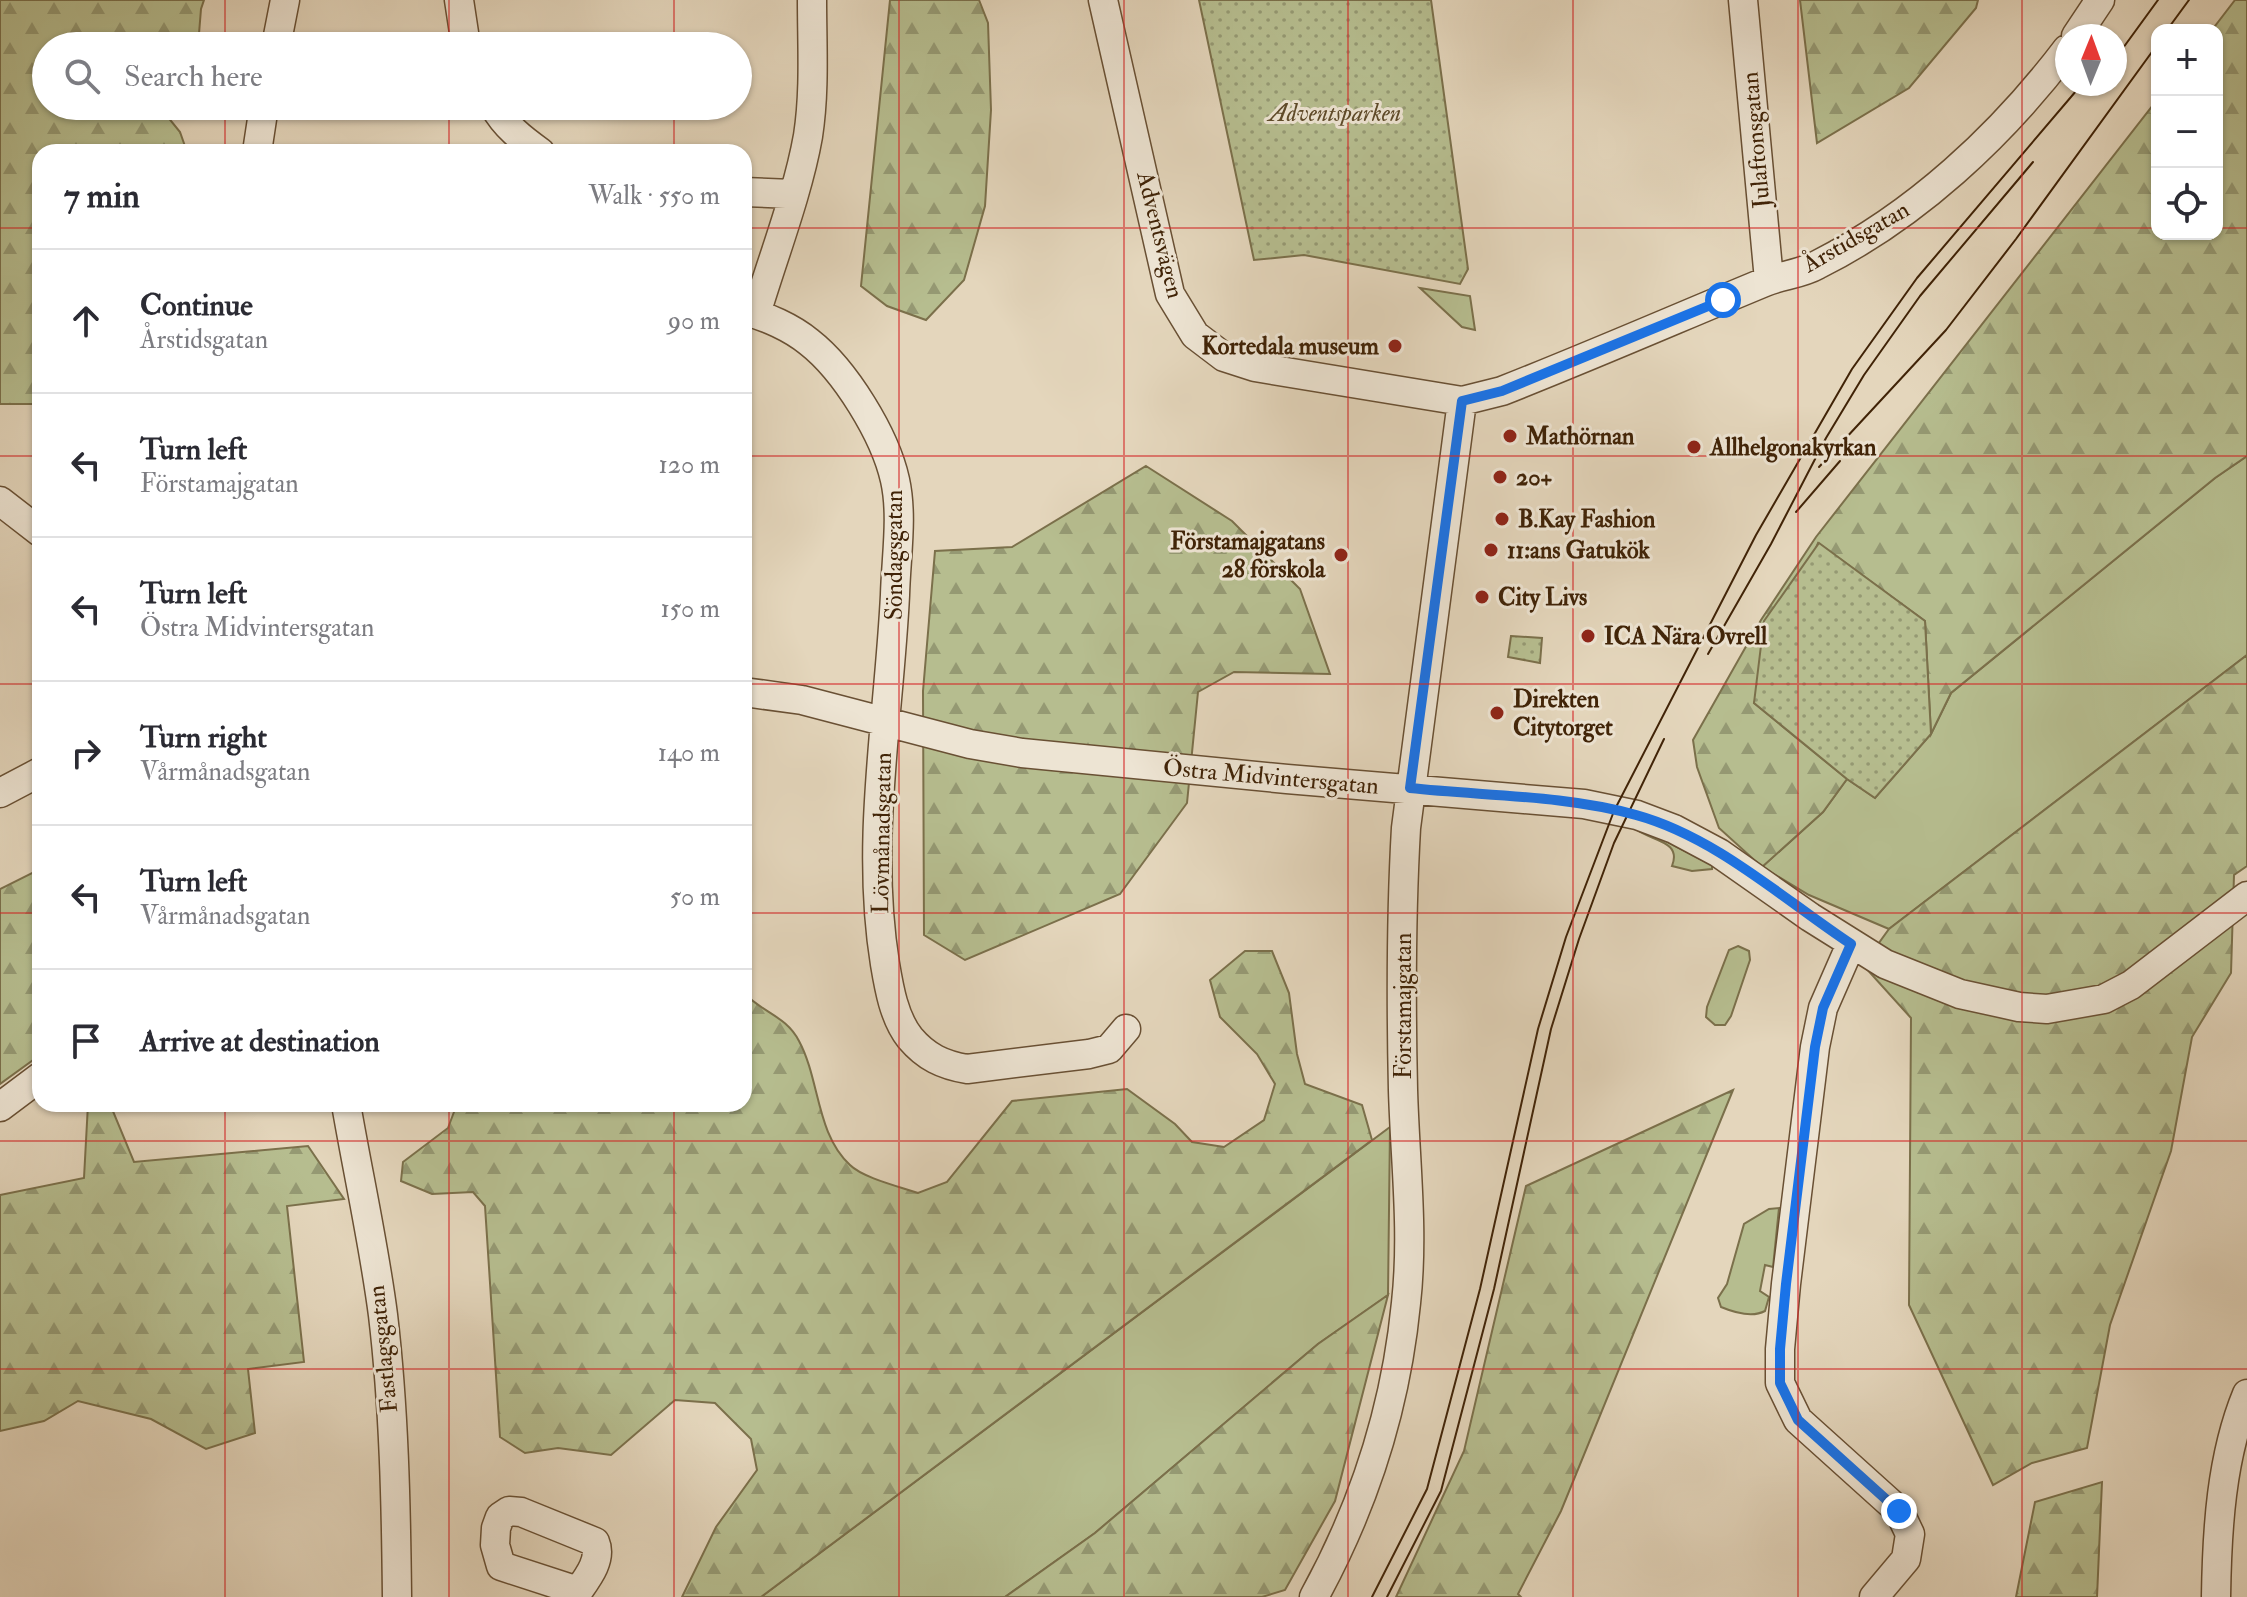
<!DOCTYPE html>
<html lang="en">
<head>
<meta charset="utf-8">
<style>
  body { margin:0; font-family:"IM FELL Double Pica",serif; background:#f2f2f3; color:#2b2b33 }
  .controls { position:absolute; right:24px; top:24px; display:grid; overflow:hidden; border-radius:16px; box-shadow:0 2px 6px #0004 }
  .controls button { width:72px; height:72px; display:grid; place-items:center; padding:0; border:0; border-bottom:2px solid #e1e1e2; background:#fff; color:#2b2b33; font:40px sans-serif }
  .compass { position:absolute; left:2055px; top:24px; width:72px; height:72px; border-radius:50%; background:#fff; box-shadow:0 2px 6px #0004; rotate:1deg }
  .stop { position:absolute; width:24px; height:24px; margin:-18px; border:6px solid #1a73e8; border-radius:50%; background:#fff }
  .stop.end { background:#1a73e8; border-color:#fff; box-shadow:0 2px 8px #0008 }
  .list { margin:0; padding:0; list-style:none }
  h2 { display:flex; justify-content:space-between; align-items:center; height:104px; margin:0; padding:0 32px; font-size:34px }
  h2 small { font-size:26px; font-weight:400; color:#7c7c81 }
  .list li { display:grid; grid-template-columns:52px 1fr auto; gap:24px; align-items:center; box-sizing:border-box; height:144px; padding:0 32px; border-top:2px solid #e1e1e2 }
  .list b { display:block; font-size:30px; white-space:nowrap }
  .list p { margin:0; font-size:26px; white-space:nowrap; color:#7c7c81 }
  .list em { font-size:26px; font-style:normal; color:#7c7c81 }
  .icon { flex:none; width:44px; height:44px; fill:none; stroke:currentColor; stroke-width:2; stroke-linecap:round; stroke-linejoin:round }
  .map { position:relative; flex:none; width:2247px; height:1597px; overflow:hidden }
  .search { position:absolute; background:#fff; box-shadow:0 2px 6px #0004; left:32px; top:32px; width:720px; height:88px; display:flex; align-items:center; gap:20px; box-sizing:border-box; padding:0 28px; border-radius:44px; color:#7c7c81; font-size:30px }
  .panel { position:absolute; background:#fff; box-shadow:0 2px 6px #0004; left:32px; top:144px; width:720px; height:968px; border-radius:24px }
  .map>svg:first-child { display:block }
</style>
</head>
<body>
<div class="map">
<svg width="2247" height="1597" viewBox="0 0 2247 1597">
  <defs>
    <pattern id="forest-firs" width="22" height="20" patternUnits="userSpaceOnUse" patternTransform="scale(2)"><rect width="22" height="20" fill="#b6bd8f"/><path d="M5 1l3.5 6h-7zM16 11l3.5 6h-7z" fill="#959973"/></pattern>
    <pattern id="park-dots" width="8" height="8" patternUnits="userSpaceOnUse" patternTransform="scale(2)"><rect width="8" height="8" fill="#b6bd8f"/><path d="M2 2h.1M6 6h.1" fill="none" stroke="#959973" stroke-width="1.8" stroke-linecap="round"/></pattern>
  </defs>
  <rect width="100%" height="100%" fill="#e4d6bc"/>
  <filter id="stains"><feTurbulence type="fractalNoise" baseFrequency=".0025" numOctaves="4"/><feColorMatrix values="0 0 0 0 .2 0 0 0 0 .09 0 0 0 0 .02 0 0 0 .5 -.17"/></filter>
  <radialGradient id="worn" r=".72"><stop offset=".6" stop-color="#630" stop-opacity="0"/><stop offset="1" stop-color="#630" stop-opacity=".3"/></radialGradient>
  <path fill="#b6bd8f" stroke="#7b704b" stroke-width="2" d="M1420,288L1470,296L1475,330L1462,327Z
    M2247,456V655L1889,929L1809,895L1762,867L1823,812L1847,779L1875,798L1931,734L1951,693L2215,478Z
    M1637,830L1658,837L1712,865V869L1692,871L1672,866C1682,841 1652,841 1637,830Z
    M1738,946L1749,951L1750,960L1731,1016L1725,1025H1715L1706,1017L1707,1007L1729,950Z
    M1390,1127L1388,1295L1318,1344L1095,1533L1005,1597H761Z
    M1779,1208L1773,1267L1765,1265L1760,1291L1769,1297L1765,1311C1752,1318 1733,1312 1721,1307L1718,1298L1727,1284L1744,1224L1769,1209Z"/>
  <path fill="url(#forest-firs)" stroke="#7b704b" stroke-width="2" d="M0,0H204L201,9L198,46H46V106H159L180,132L187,152H40V404H0Z
    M890,0H979L988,23L991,110L985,206L964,280L926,320L887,306L861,286Z
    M1800,0H1978L1976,8L1909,88L1817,143Z
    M2235,0H2247V456L2215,478L1951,693L1931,734L1925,621L1818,543L1754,703L1847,779L1823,812L1762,867L1719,828L1697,767L1693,740L1761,620L1816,537L2157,100V234H2217V30H2212Z
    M1146,466L1232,521L1300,589L1330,674L1234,672L1198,692L1187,803L1120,894L965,960L924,935L923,691L935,551L1012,547Z
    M2247,655V866L2234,875L2231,973L2192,1037L2171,1151L2110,1325L2087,1448L2032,1463L1993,1485L1909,1305L1911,1018L1863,965L1889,929Z
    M38,870L40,1055L0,1084V889Z
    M1245,951H1272L1289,993L1297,1054L1305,1084L1362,1105L1372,1140L761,1597H682L716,1527L757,1470L751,1439L715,1403L675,1400L611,1455L558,1448L525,1453L500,1437L485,1206L473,1192L432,1194L401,1181L403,1162L448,1128L457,1104H744V993C763,1013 786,1016 799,1041C820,1080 816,1134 850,1165C863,1178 901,1187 918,1193L947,1182L1012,1101L1127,1089L1175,1124L1192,1142L1224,1147L1264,1120L1275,1084L1257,1054L1220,1017L1210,980Z
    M1733,1090L1561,1511L1518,1594L1521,1597H1396L1464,1451L1526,1186Z
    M88,1104H110L134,1162L308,1146L344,1199L287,1206L304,1362L248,1369L255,1433L206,1449L151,1419L78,1401L44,1421L0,1431V1195L84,1178Z
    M1388,1295L1335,1501L1285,1590L1262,1597H1005L1095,1533L1318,1344Z
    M2102,1482L2097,1597H2016L2035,1502Z"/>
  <path fill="url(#park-dots)" stroke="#7b704b" stroke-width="2" d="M1199,0H1431L1468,269L1460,284L1304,255L1254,260Z
    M1819,543L1925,621L1931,734L1875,798L1847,779L1754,703L1764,621Z
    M1511,636L1542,638L1540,663L1508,657Z"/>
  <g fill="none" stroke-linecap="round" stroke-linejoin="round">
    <g stroke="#695034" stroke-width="31">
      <path id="minor" d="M459,0L466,46
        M1103,0L1170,294L1195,335L1224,357L1255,367L1462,401L1502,391C1591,356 1678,318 1765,282C1782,275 1801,274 1817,265C1915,216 2001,136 2067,49
        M1743,0L1769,280
        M2076,36L2100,0
        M276,46L285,0
        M494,106C505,126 522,139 540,152
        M257,152L264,106
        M744,192L792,194
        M744,311C766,316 792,328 809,342C845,370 885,435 895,480C903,516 896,557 895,595C889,718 865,841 885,964C889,988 894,1018 910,1038C926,1057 943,1065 967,1069L1089,1054L1109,1049L1126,1029
        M756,314C773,257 798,193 808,136C815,91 812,45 812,0
        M0,501L40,532
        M744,692L802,700L970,744L1022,753L1287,779L1584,804L1637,815L1674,829L1719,853L1810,917L1885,964L1960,994L2019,1007L2047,1009L2104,999L2131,985L2247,896
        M0,793L40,772
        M1851,944L1823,1008L1815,1047L1786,1284L1780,1349V1383L1798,1420L1899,1511L1910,1534L1906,1559L1874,1597
        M346,1104C358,1174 374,1245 383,1315C394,1408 396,1503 397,1597
        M0,1107L40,1077
        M574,1597C585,1581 603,1561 595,1542L521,1512L509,1511L500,1517L496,1528L495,1545L501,1566L578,1591
        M1314,1597C1364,1506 1396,1406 1406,1303C1414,1232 1405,1161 1403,1090C1401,1003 1401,915 1406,828L1462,401
        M2216,1597C2217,1530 2221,1457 2247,1394"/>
    </g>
    <use href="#minor" stroke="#ede4d3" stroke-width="28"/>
    <path stroke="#402307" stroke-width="2" d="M2167,30L2189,0
      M2115,59L2158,0
      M1819,467L1946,330L2016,239L2157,45
      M1796,512L1840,461
      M1708,654L1771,544L1826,438L1864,375L1920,296L2033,162
      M1372,1597L1427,1489L1480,1289L1538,1029L1566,937L1614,811L1756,535L1852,369L1917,278L2082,84
      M1387,1597L1441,1491L1494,1289L1551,1029L1579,939L1614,843L1664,739"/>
  </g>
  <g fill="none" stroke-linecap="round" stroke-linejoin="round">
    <path stroke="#1a73e8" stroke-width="10" d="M1723,300L1502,391L1462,401L1410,788C1484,796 1565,795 1636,815C1716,837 1783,899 1851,944L1823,1008L1815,1047L1786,1284L1780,1349V1383L1798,1420L1899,1511"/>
  </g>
  <path fill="none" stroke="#d62828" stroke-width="2" stroke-opacity="0.55" d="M225,0V46M449,0V46M674,0V46M899,0V1597M1124,0V1597M1348,0V1597M1573,0V1597M1798,0V1597M2022,0V1597M225,106V152M449,106V152M674,106V152M0,228H40M744,228H2157M2217,228H2247M0,456H40M744,456H2247M0,684H40M744,684H2247M0,913H40M744,913H2247M225,1104V1597M449,1104V1597M674,1104V1597M0,1141H2247M0,1369H2247"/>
  <g fill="#8f2418" stroke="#ede4d3" stroke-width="3">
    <circle cx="1395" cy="346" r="8"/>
    <circle cx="1510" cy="436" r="8"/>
    <circle cx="1694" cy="447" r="8"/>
    <circle cx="1500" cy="477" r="8"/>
    <circle cx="1502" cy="519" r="8"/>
    <circle cx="1491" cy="550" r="8"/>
    <circle cx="1341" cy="555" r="8"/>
    <circle cx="1482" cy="597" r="8"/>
    <circle cx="1588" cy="636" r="8"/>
    <circle cx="1497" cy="713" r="8"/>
  </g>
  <g text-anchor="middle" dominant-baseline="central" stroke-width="6" stroke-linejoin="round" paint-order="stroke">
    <g font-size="24" font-style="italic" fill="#5e4a29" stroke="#ede4d3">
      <text x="1335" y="113">Adventsparken</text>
    </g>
    <g font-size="24" fill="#402307" stroke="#ede4d3">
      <text transform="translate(1756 140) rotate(-95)">Julaftonsgatan</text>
      <text transform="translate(1160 235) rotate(76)">Adventsvägen</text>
      <text transform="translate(1856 237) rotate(-30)">Årstidsgatan</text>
      <text transform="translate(894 555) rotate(-90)">Söndagsgatan</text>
      <text transform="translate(1271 777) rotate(5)">Östra Midvintersgatan</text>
      <text transform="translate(882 833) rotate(-89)">Lövmånadsgatan</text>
      <text transform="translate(1403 1006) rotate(-90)">Förstamajgatan</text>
      <text transform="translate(383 1349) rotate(-96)">Fastlagsgatan</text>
    </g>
    <g font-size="24" font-weight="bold" fill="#402307" stroke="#ede4d3" text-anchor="start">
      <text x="1379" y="346" text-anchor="end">Kortedala museum</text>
      <text x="1526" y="436">Mathörnan</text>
      <text x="1710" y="447">Allhelgonakyrkan</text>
      <text x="1516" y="477">20+</text>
      <text x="1518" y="519">B.Kay Fashion</text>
      <text x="1325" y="541" text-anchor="end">Förstamajgatans<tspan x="1325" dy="28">28 förskola</tspan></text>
      <text x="1507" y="550">11:ans Gatukök</text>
      <text x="1498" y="597">City Livs</text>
      <text x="1604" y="636">ICA Nära Ovrell</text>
      <text x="1513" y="699">Direkten<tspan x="1513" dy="28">Citytorget</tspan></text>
    </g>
  </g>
  <rect width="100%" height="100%" filter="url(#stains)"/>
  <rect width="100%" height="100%" fill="url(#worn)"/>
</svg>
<div class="controls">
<button>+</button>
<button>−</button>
<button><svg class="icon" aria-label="locate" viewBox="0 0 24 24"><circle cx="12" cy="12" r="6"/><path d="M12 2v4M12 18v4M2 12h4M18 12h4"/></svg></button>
</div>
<svg class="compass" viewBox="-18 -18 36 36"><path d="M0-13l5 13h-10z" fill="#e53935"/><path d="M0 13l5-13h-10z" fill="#7c7c81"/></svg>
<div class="stop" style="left:1723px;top:300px"></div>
<div class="stop end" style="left:1899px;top:1511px"></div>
<div class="search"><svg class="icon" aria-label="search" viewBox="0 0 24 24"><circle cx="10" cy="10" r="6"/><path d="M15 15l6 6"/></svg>Search here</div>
<section class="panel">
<h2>7 min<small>Walk · 550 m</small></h2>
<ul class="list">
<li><svg class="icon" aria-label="ahead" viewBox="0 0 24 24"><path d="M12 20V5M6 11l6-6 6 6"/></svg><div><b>Continue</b><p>Årstidsgatan</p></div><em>90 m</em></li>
<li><svg class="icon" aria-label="left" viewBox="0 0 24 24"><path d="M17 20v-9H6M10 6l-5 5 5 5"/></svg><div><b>Turn left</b><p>Förstamajgatan</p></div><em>120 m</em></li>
<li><svg class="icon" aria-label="left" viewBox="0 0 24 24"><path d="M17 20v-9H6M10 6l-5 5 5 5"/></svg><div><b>Turn left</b><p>Östra Midvintersgatan</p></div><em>150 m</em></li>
<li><svg class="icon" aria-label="right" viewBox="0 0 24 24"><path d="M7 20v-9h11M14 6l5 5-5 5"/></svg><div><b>Turn right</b><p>Vårmånadsgatan</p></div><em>140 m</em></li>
<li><svg class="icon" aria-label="left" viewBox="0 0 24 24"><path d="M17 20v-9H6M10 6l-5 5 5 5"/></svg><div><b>Turn left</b><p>Vårmånadsgatan</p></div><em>50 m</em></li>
<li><svg class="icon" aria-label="arrive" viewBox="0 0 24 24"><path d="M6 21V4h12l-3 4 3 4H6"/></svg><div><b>Arrive at destination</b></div></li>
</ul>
</section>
</div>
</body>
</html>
